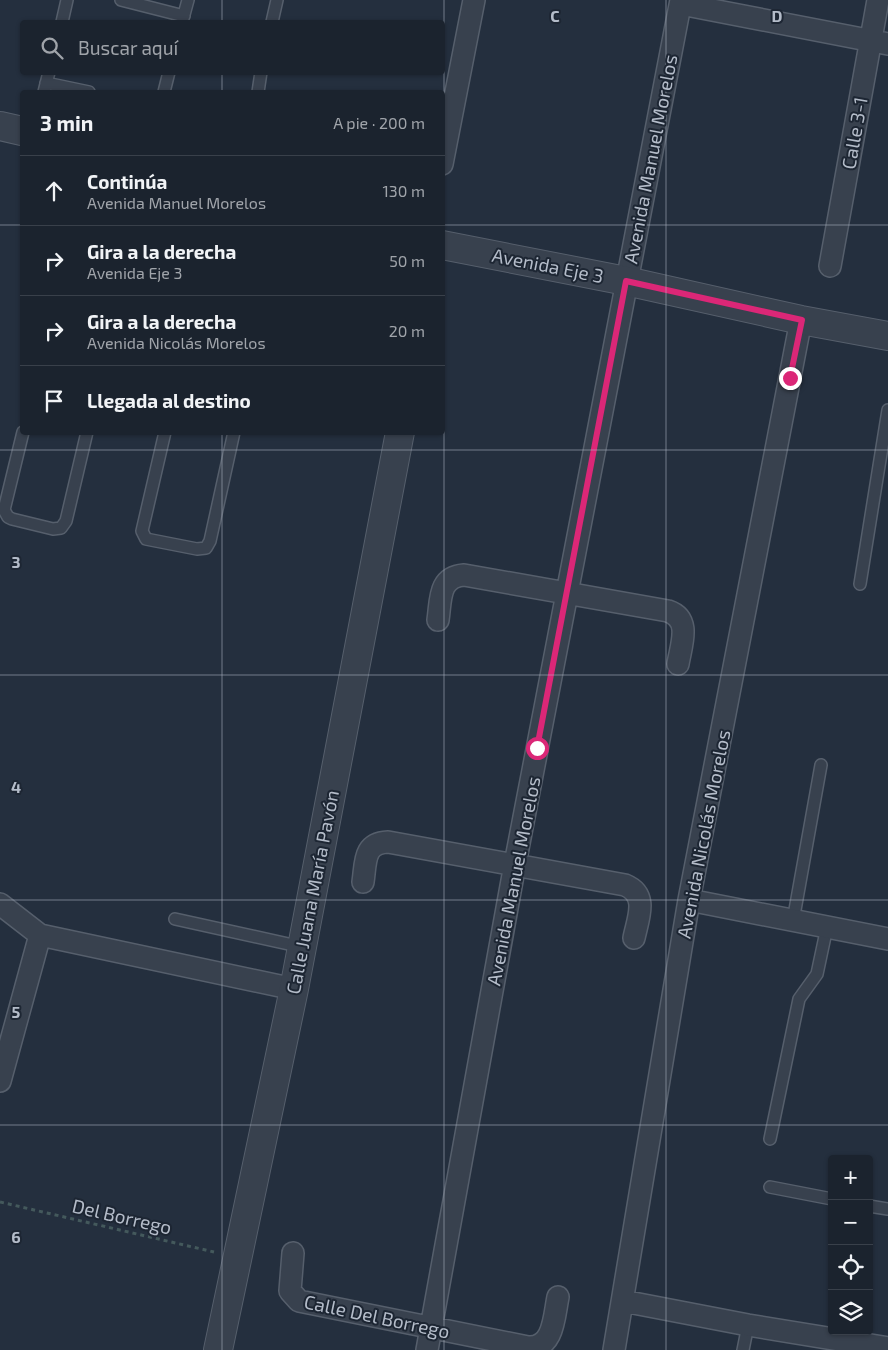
<!DOCTYPE html>
<html lang="es">
<head>
<meta charset="utf-8">
<style>
  body { margin:0; font-family:"Exo 2",sans-serif; background:#282f3a; color:#f1f3f6 }
  .controls { position:absolute; right:15px; bottom:15px; display:grid; overflow:hidden; border-radius:5px; box-shadow:0 1px 4px #0004 }
  .controls button { width:45px; height:45px; display:grid; place-items:center; padding:0; border:0; border-bottom:1px solid #39404a; background:#1b232e; color:#f1f3f6; font:25px sans-serif }
  .stop { position:absolute; width:15px; height:15px; margin:-11px; border:4px solid #db2777; border-radius:50%; background:#fff }
  .stop.end { background:#db2777; border-color:#fff; box-shadow:0 1px 5px #0008 }
  .list { margin:0; padding:0; list-style:none }
  h2 { display:flex; justify-content:space-between; align-items:center; height:65px; margin:0; padding:0 20px; font-size:21px }
  h2 small { font-size:16px; font-weight:400; color:#a0a4aa }
  .list li { display:grid; grid-template-columns:32px 1fr auto; gap:15px; align-items:center; box-sizing:border-box; height:70px; padding:0 20px; border-top:1px solid #39404a }
  .list b { display:block; font-size:19px; white-space:nowrap }
  .list p { margin:0; font-size:16px; white-space:nowrap; color:#a0a4aa }
  .list em { font-size:16px; font-style:normal; color:#a0a4aa }
  .icon { flex:none; width:28px; height:28px; fill:none; stroke:currentColor; stroke-width:2; stroke-linecap:round; stroke-linejoin:round }
  .map { position:relative; flex:none; width:888px; height:1350px; overflow:hidden }
  .search { position:absolute; background:#1b232e; box-shadow:0 1px 4px #0004; left:20px; top:20px; width:425px; height:55px; display:flex; align-items:center; gap:12px; box-sizing:border-box; padding:0 18px; border-radius:5px; color:#a0a4aa; font-size:19px }
  .panel { position:absolute; background:#1b232e; box-shadow:0 1px 4px #0004; left:20px; top:90px; width:425px; height:345px; border-radius:5px }
  .map>svg:first-child { display:block }
</style>
</head>
<body>
<div class="map">
<svg width="888" height="1350" viewBox="0 0 888 1350">
  <rect width="100%" height="100%" fill="#242f3e"/>
  <g fill="none" stroke-linecap="round" stroke-linejoin="round">
    <g stroke="#565f6c" stroke-width="14">
      <path id="service" d="M121,0L184,16
        M62,22L67,0
        M182,22L188,0
        M272,22L277,0
        M46,83L89,92
        M44,92L49,72
        M164,92L169,72
        M258,92L261,72
        M23,432L4,510L8,517L12,519L53,529L61,528L66,521L87,432
        M165,432L142,531L146,539L151,540L197,549L206,548L210,541L234,432
        M860,584L888,410
        M175,919L302,947
        M793,921L821,765
        M770,1139L799,999L817,974L827,927
        M770,1187L832,1199
        M869,1206L888,1209
        M743,1350L748,1325"/>
    </g>
    <g stroke="#565f6c" stroke-width="24">
      <path id="minor" d="M681,4L888,44
        M442,164L474,0
        M830,266L878,0
        M438,620C441,600 438,577 464,575L668,611C692,619 681,645 678,664
        M363,882C366,862 363,843 388,842L625,885C649,895 638,918 634,938
        M689,900L888,939
        M0,904L40,935L294,989
        M0,1081L40,935
        M293,1253L290,1291L299,1301L528,1347C554,1349 554,1316 558,1297
        M623,1301L748,1325L888,1348
        M427,1350L515,864L681,0
        M614,1350L689,900L801,320"/>
    </g>
    <g stroke="#565f6c" stroke-width="30">
      <path id="tertiary" d="M0,126L22,131
        M442,245L626,281L801,320L888,336
        M218,1350L294,989L400,432"/>
    </g>
    <path stroke="#44595c" stroke-width="3" stroke-dasharray="4 4" stroke-linecap="butt" d="M0,1202L214,1252"/>
    <use href="#service" stroke="#38414e" stroke-width="11"/>
    <use href="#minor" stroke="#38414e" stroke-width="21"/>
    <use href="#tertiary" stroke="#38414e" stroke-width="28"/>
  </g>
  <g fill="none" stroke-linecap="round" stroke-linejoin="round">
    <path stroke="#db2777" stroke-width="6" d="M537,748L626,281L802,320L790,378"/>
  </g>
  <path fill="none" stroke="#b4bcc9" stroke-width="1" stroke-opacity="0.55" d="M222,0V22M444,0V1350M666,0V1350M222,72V92M0,225H22M442,225H888M222,432V1350M0,450H888M0,675H888M0,900H888M0,1125H888"/>
  <g text-anchor="middle" dominant-baseline="central" stroke-width="4" stroke-linejoin="round" paint-order="stroke">
    <g font-size="19" fill="#b4bcc9" stroke="#1d2633">
      <text transform="translate(854 133) rotate(-80)">Calle 3-1</text>
      <text transform="translate(650 159) rotate(-79)">Avenida Manuel Morelos</text>
      <text transform="translate(548 265) rotate(11)">Avenida Eje 3</text>
      <text transform="translate(703 834) rotate(-79)">Avenida Nicolás Morelos</text>
      <text transform="translate(513 881) rotate(-79)">Avenida Manuel Morelos</text>
      <text transform="translate(312 892) rotate(-79)">Calle Juana María Pavón</text>
      <text transform="translate(122 1216) rotate(13)">Del Borrego</text>
      <text transform="translate(377 1316) rotate(12)">Calle Del Borrego</text>
    </g>
  </g>
  <g font-size="16" text-anchor="middle" font-weight="bold" fill="#b4bcc9" stroke="#1d2633" stroke-width="4" stroke-linejoin="round" paint-order="stroke">
    <text x="555" y="22">C</text>
    <text x="777" y="22">D</text>
    <text x="16" y="568">3</text>
    <text x="16" y="793">4</text>
    <text x="16" y="1018">5</text>
    <text x="16" y="1243">6</text>
  </g>
</svg>
<div class="controls">
<button>+</button>
<button>−</button>
<button><svg class="icon" aria-label="locate" viewBox="0 0 24 24"><circle cx="12" cy="12" r="6"/><path d="M12 2v4M12 18v4M2 12h4M18 12h4"/></svg></button>
<button><svg class="icon" aria-label="layers" viewBox="0 0 24 24"><path d="M12 4l9 5-9 5-9-5zM3 14l9 5 9-5"/></svg></button>
</div>
<div class="stop" style="left:537px;top:748px"></div>
<div class="stop end" style="left:790px;top:378px"></div>
<div class="search"><svg class="icon" aria-label="search" viewBox="0 0 24 24"><circle cx="10" cy="10" r="6"/><path d="M15 15l6 6"/></svg>Buscar aquí</div>
<section class="panel">
<h2>3 min<small>A pie · 200 m</small></h2>
<ul class="list">
<li><svg class="icon" aria-label="ahead" viewBox="0 0 24 24"><path d="M12 20V5M6 11l6-6 6 6"/></svg><div><b>Continúa</b><p>Avenida Manuel Morelos</p></div><em>130 m</em></li>
<li><svg class="icon" aria-label="right" viewBox="0 0 24 24"><path d="M7 20v-9h11M14 6l5 5-5 5"/></svg><div><b>Gira a la derecha</b><p>Avenida Eje 3</p></div><em>50 m</em></li>
<li><svg class="icon" aria-label="right" viewBox="0 0 24 24"><path d="M7 20v-9h11M14 6l5 5-5 5"/></svg><div><b>Gira a la derecha</b><p>Avenida Nicolás Morelos</p></div><em>20 m</em></li>
<li><svg class="icon" aria-label="arrive" viewBox="0 0 24 24"><path d="M6 21V4h12l-3 4 3 4H6"/></svg><div><b>Llegada al destino</b></div></li>
</ul>
</section>
</div>
</body>
</html>
